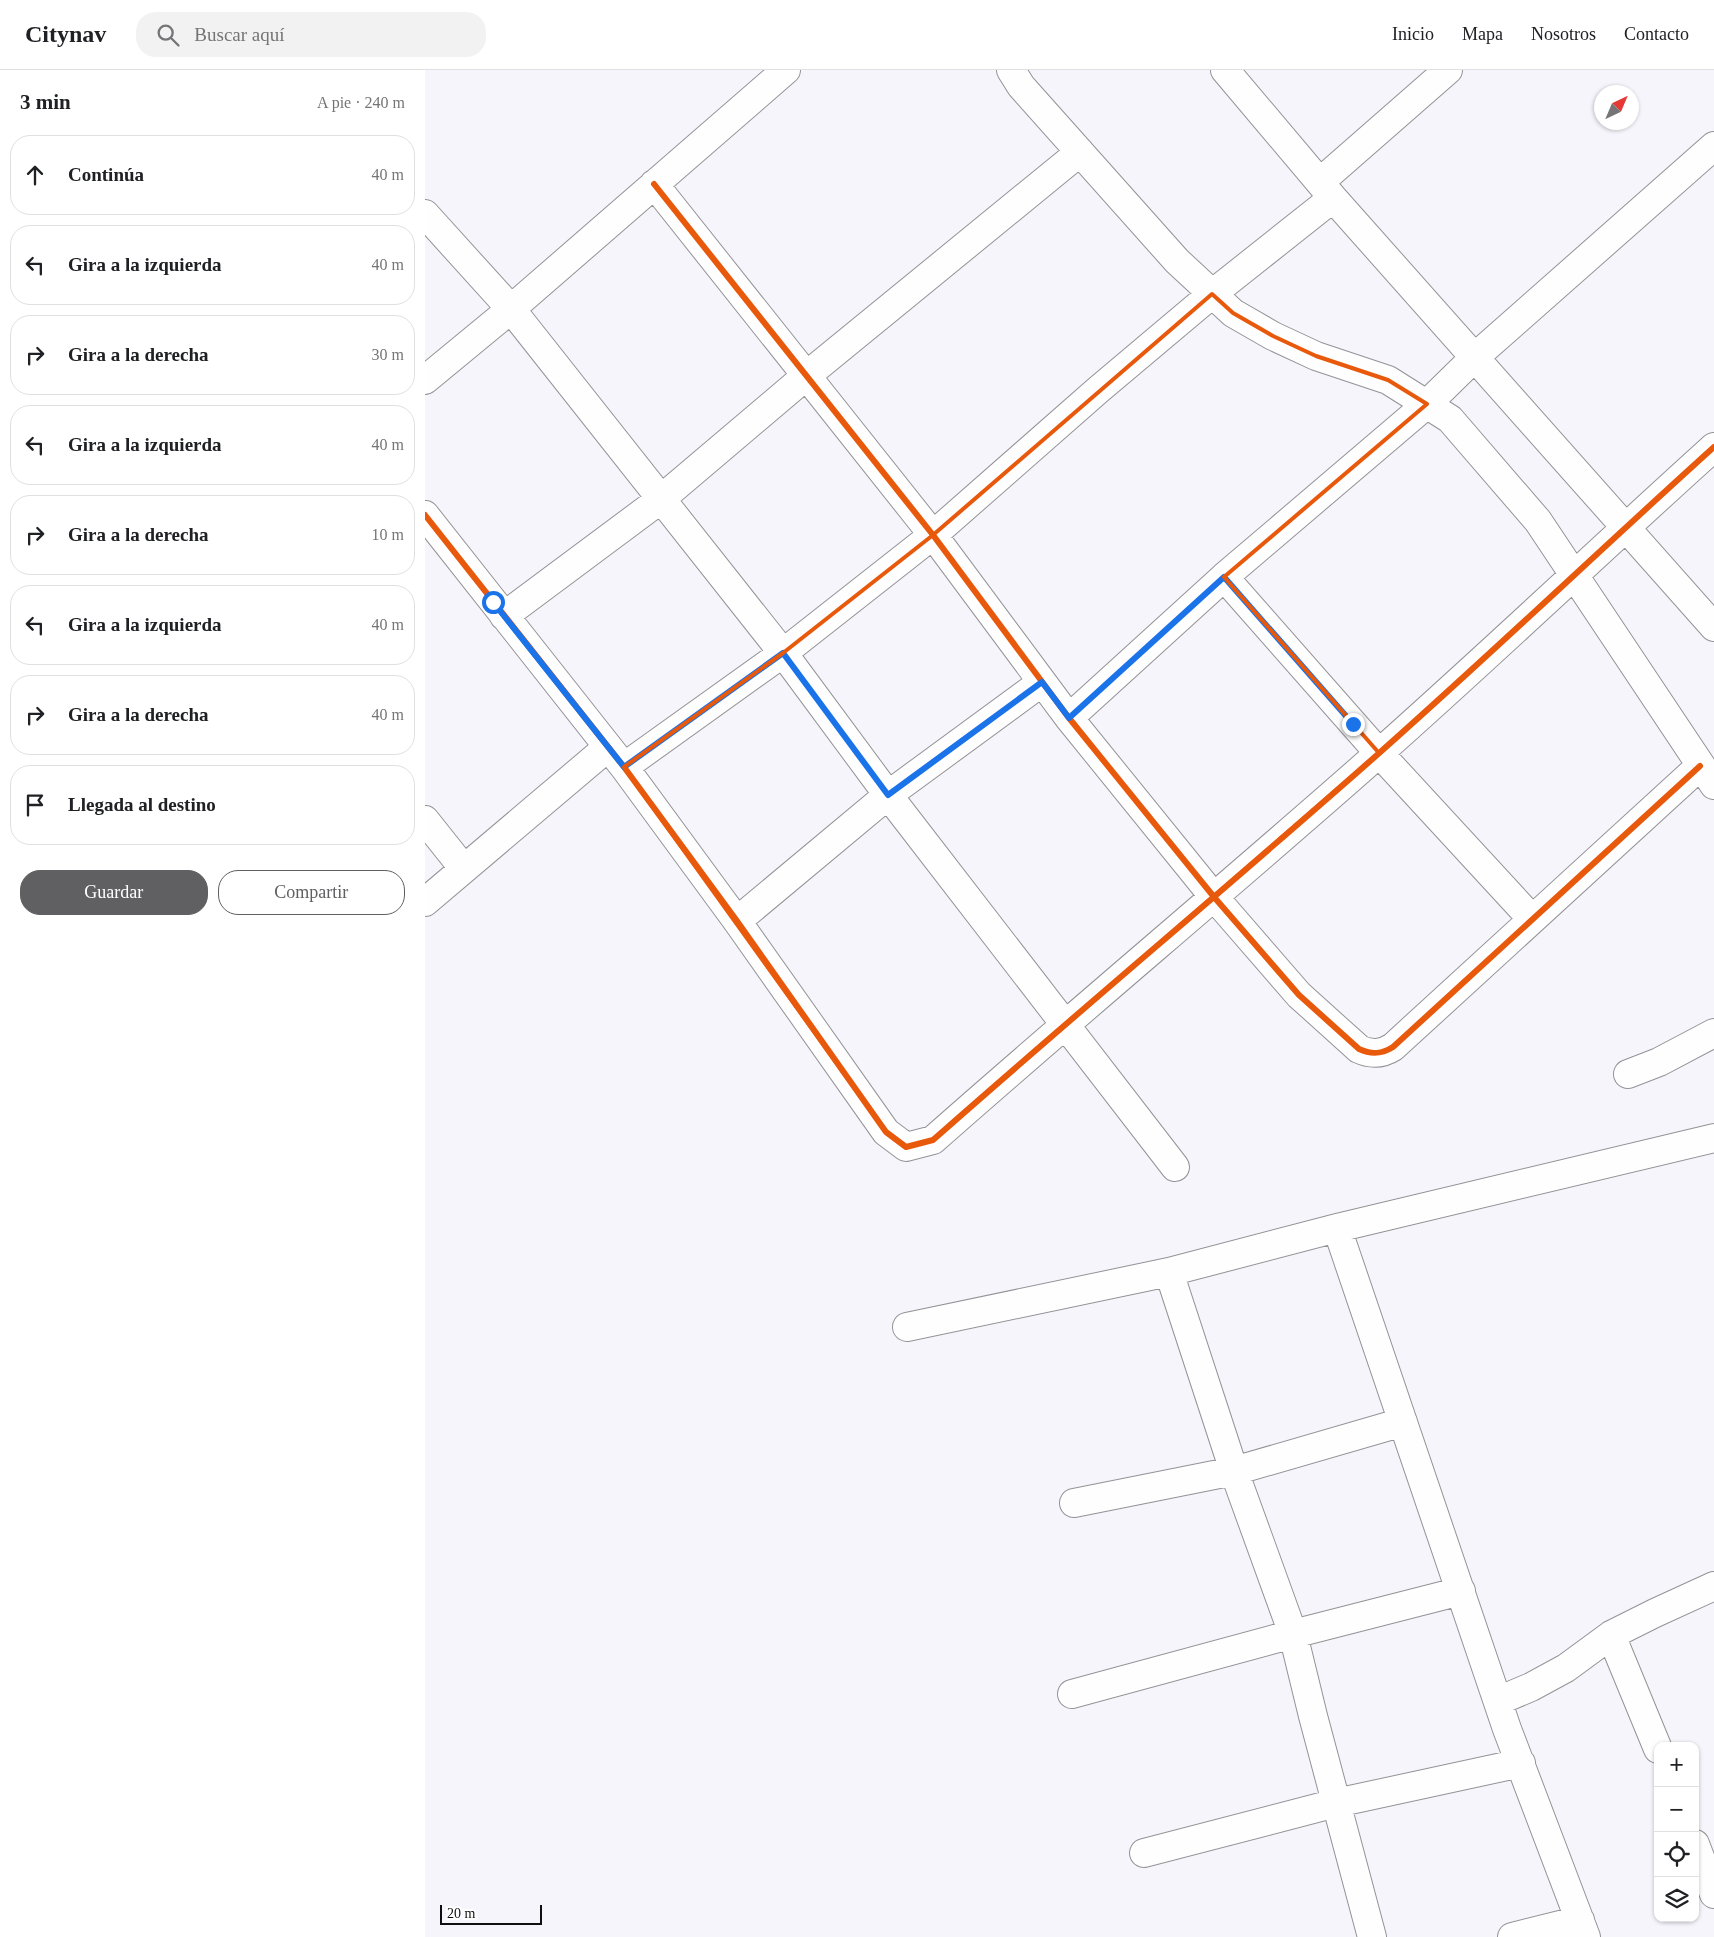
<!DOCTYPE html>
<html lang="es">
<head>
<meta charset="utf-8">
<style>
  body { margin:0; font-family:"Times New Roman",serif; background:#f2f2f2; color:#202124 }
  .controls { position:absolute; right:15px; bottom:15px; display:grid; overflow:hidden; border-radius:10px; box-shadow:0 1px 4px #0004 }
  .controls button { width:45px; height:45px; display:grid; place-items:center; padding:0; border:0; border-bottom:1px solid #e0e0e0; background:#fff; color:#202124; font:25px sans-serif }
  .compass { position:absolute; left:1169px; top:15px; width:45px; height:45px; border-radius:50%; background:#fff; box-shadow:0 1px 4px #0004; rotate:44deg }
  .scale { position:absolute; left:15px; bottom:12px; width:102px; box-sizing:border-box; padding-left:5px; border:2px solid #0f0f0f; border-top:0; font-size:14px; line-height:18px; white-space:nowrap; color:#0f0f0f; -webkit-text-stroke:4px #fff; paint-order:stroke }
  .stop { position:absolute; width:15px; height:15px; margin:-11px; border:4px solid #1a73e8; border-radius:50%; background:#fff }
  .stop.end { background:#1a73e8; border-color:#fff; box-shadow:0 1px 5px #0008 }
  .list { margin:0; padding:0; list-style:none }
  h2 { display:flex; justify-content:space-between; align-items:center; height:65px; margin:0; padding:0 20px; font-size:21px }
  h2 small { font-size:16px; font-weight:400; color:#757577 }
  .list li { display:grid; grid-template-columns:32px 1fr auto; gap:15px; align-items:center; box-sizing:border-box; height:80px; margin:0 10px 10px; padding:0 10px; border:1px solid #e0e0e0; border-radius:20px }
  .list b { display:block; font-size:19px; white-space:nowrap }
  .list em { font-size:16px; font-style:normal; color:#757577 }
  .actions { display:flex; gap:10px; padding:15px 20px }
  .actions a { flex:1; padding:11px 0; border:1px solid #606062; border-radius:20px; text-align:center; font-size:18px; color:#606062 }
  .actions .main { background:#606062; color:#fff }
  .icon { flex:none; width:28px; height:28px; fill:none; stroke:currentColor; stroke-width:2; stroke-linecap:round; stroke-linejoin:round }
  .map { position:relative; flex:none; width:1289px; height:1867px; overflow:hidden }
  header { display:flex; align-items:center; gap:30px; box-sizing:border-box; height:70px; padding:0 25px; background:#fff; border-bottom:1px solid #e0e0e0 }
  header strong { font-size:24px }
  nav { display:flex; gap:28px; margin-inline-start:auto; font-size:18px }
  .search { width:350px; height:45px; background:#f2f2f2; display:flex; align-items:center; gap:12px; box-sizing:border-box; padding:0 18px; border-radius:20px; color:#757577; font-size:19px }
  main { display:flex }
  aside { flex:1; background:#fff }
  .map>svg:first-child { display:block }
</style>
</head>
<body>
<header>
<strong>Citynav</strong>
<div class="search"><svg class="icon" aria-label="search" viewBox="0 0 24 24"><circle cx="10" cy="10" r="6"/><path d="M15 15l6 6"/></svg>Buscar aquí</div>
<nav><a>Inicio</a><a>Mapa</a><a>Nosotros</a><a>Contacto</a></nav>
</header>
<main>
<aside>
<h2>3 min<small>A pie · 240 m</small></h2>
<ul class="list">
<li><svg class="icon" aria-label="ahead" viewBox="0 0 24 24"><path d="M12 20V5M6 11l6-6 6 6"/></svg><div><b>Continúa</b></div><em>40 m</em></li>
<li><svg class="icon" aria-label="left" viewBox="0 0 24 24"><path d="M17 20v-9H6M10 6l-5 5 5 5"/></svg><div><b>Gira a la izquierda</b></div><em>40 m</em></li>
<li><svg class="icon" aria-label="right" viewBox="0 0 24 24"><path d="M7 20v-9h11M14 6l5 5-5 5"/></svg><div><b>Gira a la derecha</b></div><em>30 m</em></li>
<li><svg class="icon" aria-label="left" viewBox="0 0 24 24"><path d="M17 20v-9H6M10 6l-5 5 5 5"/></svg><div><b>Gira a la izquierda</b></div><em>40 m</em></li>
<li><svg class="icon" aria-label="right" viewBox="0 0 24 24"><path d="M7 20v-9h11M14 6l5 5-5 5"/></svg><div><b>Gira a la derecha</b></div><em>10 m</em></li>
<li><svg class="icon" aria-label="left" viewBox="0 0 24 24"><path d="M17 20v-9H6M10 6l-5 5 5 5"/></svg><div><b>Gira a la izquierda</b></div><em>40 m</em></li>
<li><svg class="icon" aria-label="right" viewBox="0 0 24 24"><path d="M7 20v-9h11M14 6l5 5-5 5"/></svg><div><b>Gira a la derecha</b></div><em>40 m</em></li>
<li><svg class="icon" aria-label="arrive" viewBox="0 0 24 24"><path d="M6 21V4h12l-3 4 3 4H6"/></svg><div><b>Llegada al destino</b></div></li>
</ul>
<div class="actions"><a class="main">Guardar</a><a>Compartir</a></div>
</aside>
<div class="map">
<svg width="1289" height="1867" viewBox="0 0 1289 1867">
  <rect width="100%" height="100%" fill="#f6f5fc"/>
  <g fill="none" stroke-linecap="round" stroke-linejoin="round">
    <g stroke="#939396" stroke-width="30">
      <path id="minor" d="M586,0L596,16L752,191L808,243L848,266L891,286L963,310L1025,349L1113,451L1289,715
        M800,0L908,128L1289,557
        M895,112L1023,0
        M229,114L508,465L644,648L789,827L874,925L934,979C947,985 957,984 968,977L1275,696
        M0,144L86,239L358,583L463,725L750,1097
        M0,310L86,239L361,0
        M0,445L199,697L312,851L461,1062L481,1077L508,1070C655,940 805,815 952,685C1066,584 1176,479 1289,377
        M799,507L954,683L1107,849
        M79,546L236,429L381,306L655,82
        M644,648L799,507L1002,334L1050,287L1289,76
        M199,697L358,583L508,465L673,320L787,224L908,128
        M0,750L39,799
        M0,832L183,677
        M312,851L463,725L617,612
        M1203,1004L1234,992L1289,963
        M912,1158L1082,1659L1161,1867
        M744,1202L809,1401L868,1564L888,1646L947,1867
        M482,1257L744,1202L912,1158L1289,1068
        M649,1433L809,1401L978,1352
        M1186,1565L1233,1679
        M647,1624L868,1564L1036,1521
        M1073,1631L1106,1617L1141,1598L1186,1565L1230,1543L1289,1516
        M1270,1774L1289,1824
        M719,1783L911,1733L1096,1693
        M1087,1867L1155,1850"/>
    </g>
    <use href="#minor" stroke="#fefeff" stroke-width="28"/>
    <g stroke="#fff" stroke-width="9">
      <path id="cycleway" d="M229,114L508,465L644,648L789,827L874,925L934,979C947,985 957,984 968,977L1275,696
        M0,445L199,697L312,851L461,1062L481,1077L508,1070C655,940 805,815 952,685C1066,584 1176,479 1289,377"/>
    </g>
    <use href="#cycleway" stroke="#e8590c" stroke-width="6"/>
  </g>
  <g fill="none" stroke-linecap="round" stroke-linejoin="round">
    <path stroke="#1a73e8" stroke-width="6" d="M68,532L199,697L358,583L463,725L617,612L644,648L799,507L928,654"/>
  </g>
  <path fill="none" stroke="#e8590c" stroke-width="4" stroke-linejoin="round" d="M787,224L808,243L848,266L891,286L963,310L1002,334L799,507L954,683L508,1070L481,1077L461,1062L199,697L358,583L508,465Z"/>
</svg>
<div class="controls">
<button>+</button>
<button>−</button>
<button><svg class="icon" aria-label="locate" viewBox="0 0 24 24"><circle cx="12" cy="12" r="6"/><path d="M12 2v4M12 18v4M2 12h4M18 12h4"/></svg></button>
<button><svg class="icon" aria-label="layers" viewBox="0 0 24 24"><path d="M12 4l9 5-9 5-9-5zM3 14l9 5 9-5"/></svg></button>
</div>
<svg class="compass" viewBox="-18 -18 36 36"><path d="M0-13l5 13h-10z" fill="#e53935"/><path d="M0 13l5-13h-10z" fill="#757577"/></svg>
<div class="scale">20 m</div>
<div class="stop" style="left:68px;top:532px"></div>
<div class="stop end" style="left:928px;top:654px"></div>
</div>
</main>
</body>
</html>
